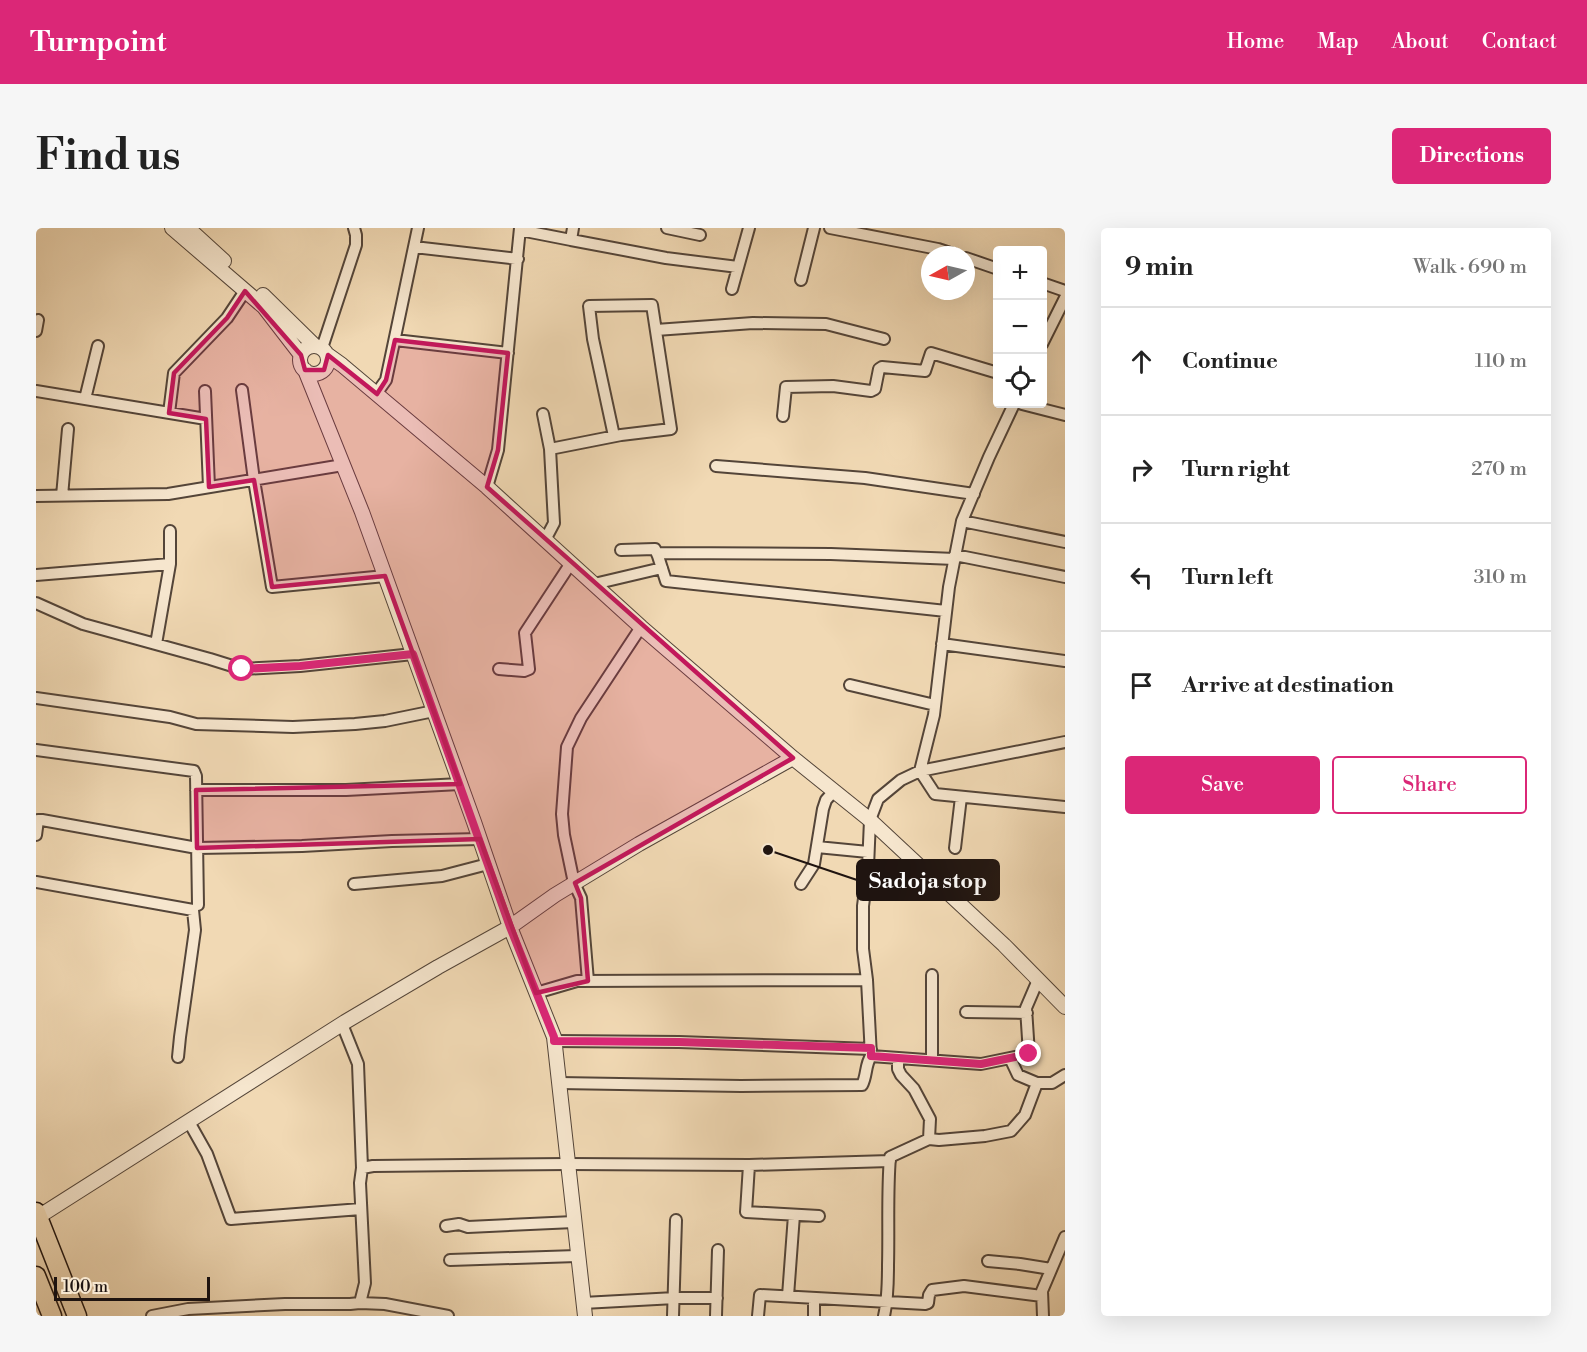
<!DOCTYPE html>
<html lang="en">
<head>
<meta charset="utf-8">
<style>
  body { margin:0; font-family:"Libre Bodoni",serif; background:#f6f6f6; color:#222 }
  .controls { position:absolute; right:18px; top:18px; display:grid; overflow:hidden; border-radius:6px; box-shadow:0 6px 24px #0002 }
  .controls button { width:54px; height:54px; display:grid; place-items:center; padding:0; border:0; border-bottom:2px solid #e0e0e0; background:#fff; color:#222; font:30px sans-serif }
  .compass { position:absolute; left:885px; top:18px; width:54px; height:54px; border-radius:50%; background:#fff; box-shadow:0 6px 24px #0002; rotate:262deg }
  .scale { position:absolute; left:18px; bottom:15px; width:156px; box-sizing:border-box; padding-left:6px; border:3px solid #1f1410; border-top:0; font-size:16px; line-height:21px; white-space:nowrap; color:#1f1410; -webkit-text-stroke:4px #f6e6ce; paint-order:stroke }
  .stop { position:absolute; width:18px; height:18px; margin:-14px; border:4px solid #db2777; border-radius:50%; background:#fff }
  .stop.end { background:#db2777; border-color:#fff; box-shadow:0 2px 6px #0008 }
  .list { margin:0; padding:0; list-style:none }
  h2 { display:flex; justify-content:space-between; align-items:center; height:78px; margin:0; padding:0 24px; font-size:26px }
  h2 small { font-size:20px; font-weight:400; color:#767676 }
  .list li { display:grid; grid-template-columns:39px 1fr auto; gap:18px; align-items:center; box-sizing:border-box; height:108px; padding:0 24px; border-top:2px solid #e0e0e0 }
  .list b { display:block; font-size:22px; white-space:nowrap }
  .list em { font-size:20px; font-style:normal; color:#767676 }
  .actions { display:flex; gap:12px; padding:18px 24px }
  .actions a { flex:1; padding:14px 0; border:2px solid #db2777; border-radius:6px; text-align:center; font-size:21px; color:#db2777 }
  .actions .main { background:#db2777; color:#fff }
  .icon { flex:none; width:33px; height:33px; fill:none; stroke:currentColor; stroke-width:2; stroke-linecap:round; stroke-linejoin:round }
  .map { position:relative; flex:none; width:1029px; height:1088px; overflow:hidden; border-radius:6px }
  header { display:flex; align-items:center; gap:36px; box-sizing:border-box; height:84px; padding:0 30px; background:#db2777; color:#fff }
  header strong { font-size:28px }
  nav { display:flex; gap:33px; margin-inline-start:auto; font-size:21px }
  .intro { display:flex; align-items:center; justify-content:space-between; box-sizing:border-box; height:144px; padding:0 36px }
  h1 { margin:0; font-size:42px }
  .button { padding:15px 27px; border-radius:6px; background:#db2777; color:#fff; font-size:21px; font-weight:700 }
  main { display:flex; gap:36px; padding:0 36px }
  aside { flex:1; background:#fff; border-radius:6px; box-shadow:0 6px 24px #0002 }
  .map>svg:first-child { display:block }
</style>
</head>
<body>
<header>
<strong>Turnpoint</strong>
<nav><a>Home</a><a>Map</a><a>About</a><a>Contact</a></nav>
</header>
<div class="intro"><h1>Find us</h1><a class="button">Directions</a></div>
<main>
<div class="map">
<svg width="1029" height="1088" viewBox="0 0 1029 1088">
  <rect width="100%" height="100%" fill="#f1d9b4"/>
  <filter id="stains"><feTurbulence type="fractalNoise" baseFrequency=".00333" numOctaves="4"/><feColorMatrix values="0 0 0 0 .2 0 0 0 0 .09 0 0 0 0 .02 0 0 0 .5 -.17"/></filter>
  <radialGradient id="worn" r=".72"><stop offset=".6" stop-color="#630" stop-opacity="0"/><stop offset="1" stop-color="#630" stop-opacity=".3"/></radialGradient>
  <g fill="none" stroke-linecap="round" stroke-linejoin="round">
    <g stroke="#544539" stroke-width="14">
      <path id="minor" d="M631,0L664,7
        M794,0L902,21L920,27
        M484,2L535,12L537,0
        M535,12L630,30L702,39
        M378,19L482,31
        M930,30L962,41
        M765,52L778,0
        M1006,55L1029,63
        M696,61L713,0
        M620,102L717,95L790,96L848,111
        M0,103L2,92
        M359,112L472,125
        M1006,116L1029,70
        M286,120L320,17V7L318,0
        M206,162L218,252L236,359L349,348
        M0,163L170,191
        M169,163L173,259
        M340,166L350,152L382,0
        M49,171L62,118
        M986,176L1029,187
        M133,185L138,145L191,90L209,63
        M507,186L514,221L518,295L509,312
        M747,188L750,159L797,158L835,163L839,161L843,141L846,139L889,143L895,125L962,145
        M514,221L585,207L635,201L616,77L553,78L557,111L578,208
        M680,238L829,250L938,266
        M451,259L462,222L484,0
        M0,268L132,266L307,237
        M26,268L32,201
        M926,293L1029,314
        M585,322L619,321L622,328L630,353L910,383
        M621,325L795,326L919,331
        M919,327L1029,349
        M0,347L134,336
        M558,356L626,340
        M0,375L47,396L174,431L206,441L264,438L377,426
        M120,416L134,336V303
        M906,416L1029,433
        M463,441L488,443L493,441L489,405L535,335
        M814,457L899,477
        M0,470L134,489L160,496L257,499L319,496L349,493L398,483
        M1029,514L884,543L899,566L1029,579
        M0,522L158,543L160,548L162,677
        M160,562H310L424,556
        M0,607L2,592H6L161,620L266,618L356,613L444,611
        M781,619L832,624
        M919,620L925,569
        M0,654L157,682L159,702L144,809L142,829
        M318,656L406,648L452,636
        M765,656L778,636L787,581L790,572L798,563
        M831,752L827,721V678L832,639L834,592L842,571L865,552L884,543L898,487L913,359L926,293L953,229L978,176
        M552,753L545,670L538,655L528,607L526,586L531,519L545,490L605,399
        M500,765L541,753L831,752L835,828L945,836L993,826L990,780L1002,752
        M930,784L991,785
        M306,796L322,836L326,940
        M518,813L643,814L835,821
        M862,830V841L865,847L878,861L894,891L893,911
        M974,830L982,847L1001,855
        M896,832V747
        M523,855L705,858L826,857C831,848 829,837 835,828
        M153,894L171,926L195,991L325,981
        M713,937L710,984L783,988
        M410,998L423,996L432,999L538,994
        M414,1032L541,1028
        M952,1033L984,1036L1015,1041
        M752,1068L758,987
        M324,1075L349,1076L412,1088
        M547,1075L639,1070H681
        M116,1088L152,1081L249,1076H314L324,1075L329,1055L324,955L326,940L337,938L532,936L713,937L854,933
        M637,1088L640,992
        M680,1088L682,1022
        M722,1088L724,1067L889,1076L892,1075L893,1067L896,1062L928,1058L1006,1068
        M778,1088V1070
        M848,1088C852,1071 852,1054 852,1037C853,1001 851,965 854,929L893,911L903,912L949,908L975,903L989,887L1001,855H1016L1029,847
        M1007,1088L1006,1063L1029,1009"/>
    </g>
    <g stroke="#544539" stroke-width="16">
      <path id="tertiary" d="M136,0L228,79L265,127
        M152,0L188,33
        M227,67L278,117
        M264 132a14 14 0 1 1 28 0a14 14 0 1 1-28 0Z
        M292,127L306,137L451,259L605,399L757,530L834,592L968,717L1029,779
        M269,142L326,284L438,594L474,699L518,809L549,1088
        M2,989L309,794L402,739L474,699L519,667L603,616L757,530"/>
    </g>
    <g stroke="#1f1410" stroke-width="21">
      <path id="trunk" d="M0,984L41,1088
        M0,1048L16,1088"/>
    </g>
    <use href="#minor" stroke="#f6e6ce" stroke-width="10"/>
    <use href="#tertiary" stroke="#f6e6ce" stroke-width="14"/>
    <use href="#trunk" stroke="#f1d9b4" stroke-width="18"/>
  </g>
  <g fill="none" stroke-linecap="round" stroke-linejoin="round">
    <path stroke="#db2777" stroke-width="8" d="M206,441L264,438L377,426L474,699L518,809V813L643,814L835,820V828L945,836L993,826"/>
  </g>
  <path fill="#c2185b" fill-opacity="0.2" stroke="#c2185b" stroke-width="4.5" stroke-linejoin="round" d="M209,63L265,127L269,142H288L292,127L341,166L350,152L359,112L472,125L462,222L451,259L757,530L539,655L545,670L552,753L500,765L444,611L161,620L160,562L424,556L349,348L236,359L218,252L173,259L170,191L133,185L138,145L191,90Z"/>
  <path fill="none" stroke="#1f1410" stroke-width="2" d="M732 622L821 652"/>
  <circle fill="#1f1410" stroke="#f6e6ce" stroke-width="2" cx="732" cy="622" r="6"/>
  <rect fill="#1f1410" stroke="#1f1410" stroke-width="2" x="821" y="632" width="142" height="40" rx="6"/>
  <g font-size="22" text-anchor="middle" font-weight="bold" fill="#fff">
    <text x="892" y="660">Sadoja stop</text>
  </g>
  <rect width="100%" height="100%" filter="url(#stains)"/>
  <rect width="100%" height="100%" fill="url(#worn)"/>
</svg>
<div class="controls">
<button>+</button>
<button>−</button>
<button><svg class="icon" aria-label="locate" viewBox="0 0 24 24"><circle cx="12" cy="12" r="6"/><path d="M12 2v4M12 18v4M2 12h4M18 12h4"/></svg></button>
</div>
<svg class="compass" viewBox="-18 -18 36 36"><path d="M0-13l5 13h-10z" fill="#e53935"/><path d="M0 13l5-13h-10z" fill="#767676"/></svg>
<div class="scale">100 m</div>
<div class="stop" style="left:206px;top:441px"></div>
<div class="stop end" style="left:993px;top:826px"></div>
</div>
<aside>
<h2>9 min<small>Walk · 690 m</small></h2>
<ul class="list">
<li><svg class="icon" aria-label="ahead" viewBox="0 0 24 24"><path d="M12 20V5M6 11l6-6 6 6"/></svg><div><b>Continue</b></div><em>110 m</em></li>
<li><svg class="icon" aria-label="right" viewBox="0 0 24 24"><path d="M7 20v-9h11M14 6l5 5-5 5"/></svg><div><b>Turn right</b></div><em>270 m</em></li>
<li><svg class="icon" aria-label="left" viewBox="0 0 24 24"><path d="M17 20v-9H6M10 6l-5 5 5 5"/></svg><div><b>Turn left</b></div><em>310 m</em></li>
<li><svg class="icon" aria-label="arrive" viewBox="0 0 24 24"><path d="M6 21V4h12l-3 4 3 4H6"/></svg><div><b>Arrive at destination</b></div></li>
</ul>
<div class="actions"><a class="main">Save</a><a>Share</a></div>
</aside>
</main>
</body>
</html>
